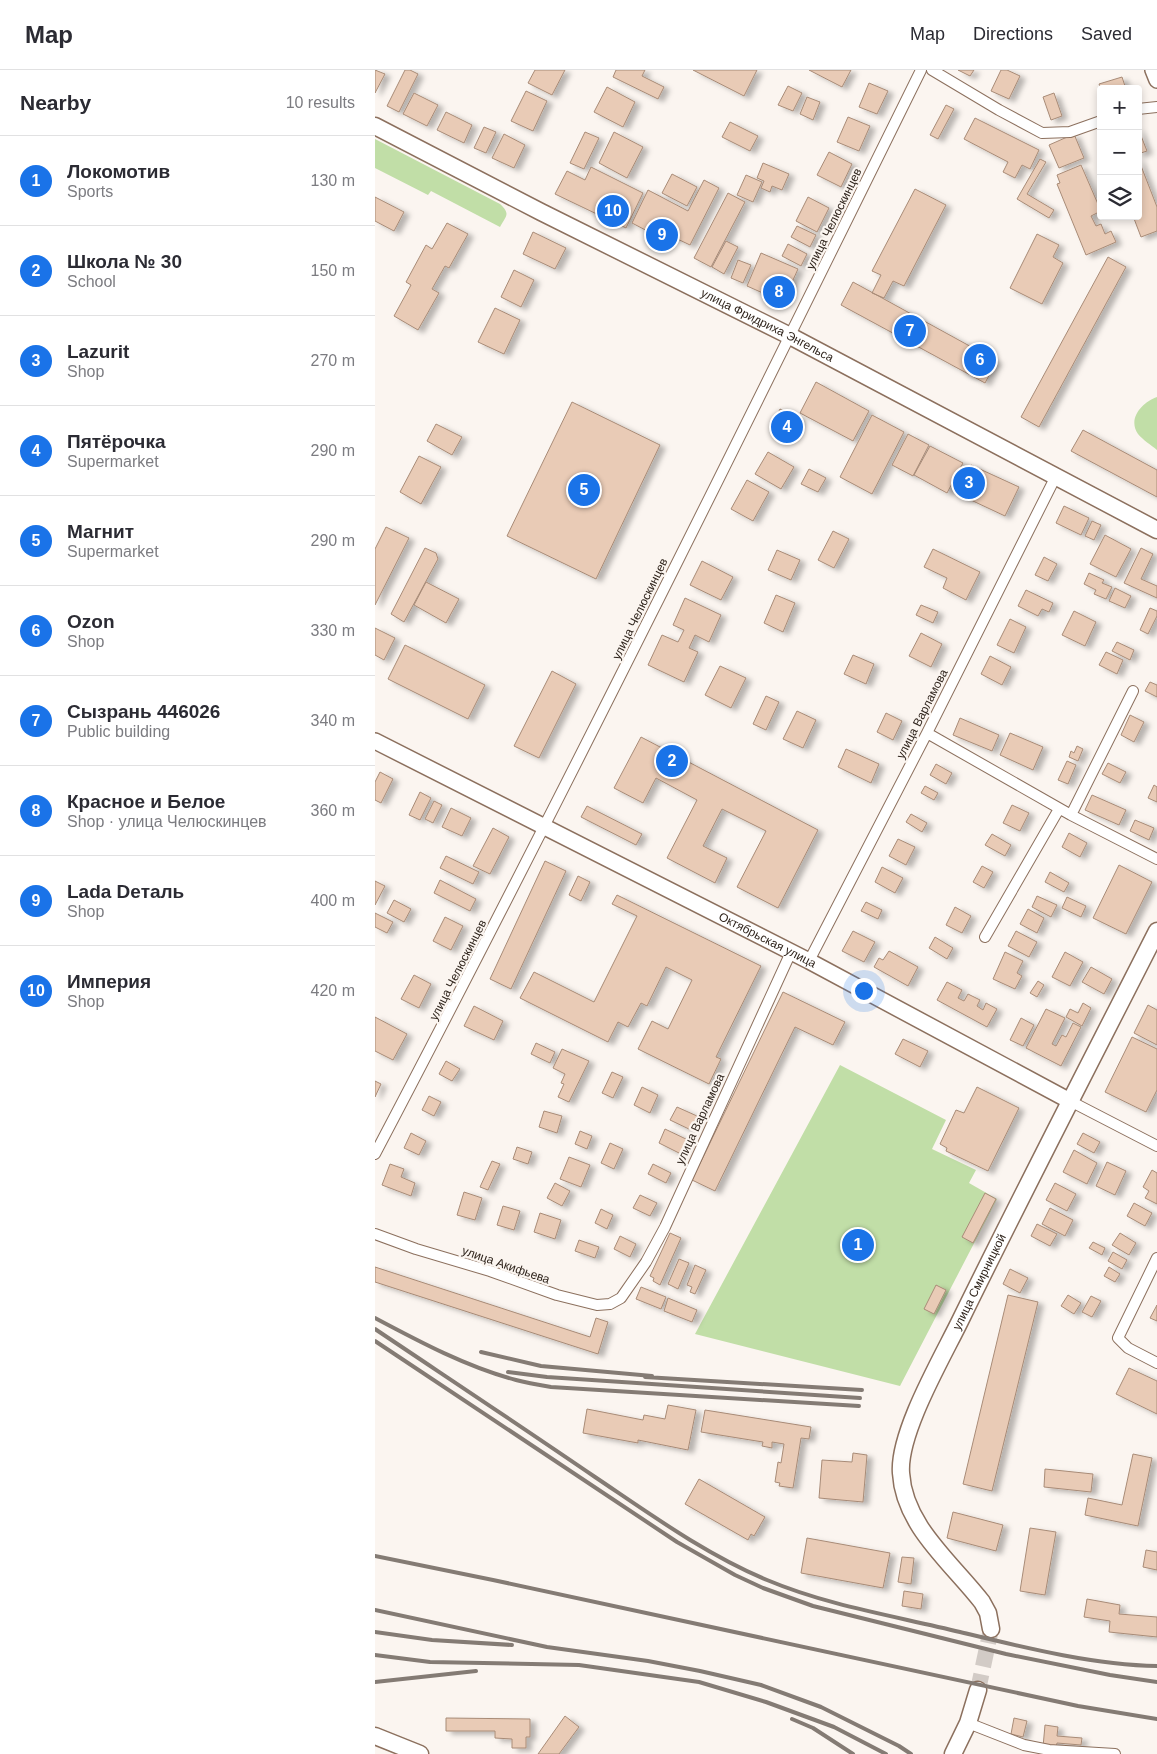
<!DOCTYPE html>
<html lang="en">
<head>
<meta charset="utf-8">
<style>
  body { margin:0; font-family:Arial,sans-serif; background:#f2f2f3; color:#2b2b33 }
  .controls { position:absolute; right:15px; top:15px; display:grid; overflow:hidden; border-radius:5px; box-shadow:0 2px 8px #0003 }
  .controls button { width:45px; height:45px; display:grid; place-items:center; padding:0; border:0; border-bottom:1px solid #e1e1e2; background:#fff; color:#2b2b33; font:25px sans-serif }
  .you { position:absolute; left:488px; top:920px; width:18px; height:18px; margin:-12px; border:4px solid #fff; border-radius:50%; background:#1a73e8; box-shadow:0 0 0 8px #1a73e833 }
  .badge { display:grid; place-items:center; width:32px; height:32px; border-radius:50%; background:#1a73e8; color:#fff; font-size:16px; font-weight:700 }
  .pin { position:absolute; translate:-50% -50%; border:2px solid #fff; box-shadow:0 1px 5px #0006 }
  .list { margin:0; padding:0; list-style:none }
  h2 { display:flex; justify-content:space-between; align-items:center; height:65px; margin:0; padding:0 20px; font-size:21px }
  h2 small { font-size:16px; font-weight:400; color:#7c7c81 }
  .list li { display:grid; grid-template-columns:32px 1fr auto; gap:15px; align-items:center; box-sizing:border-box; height:90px; padding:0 20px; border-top:1px solid #e1e1e2 }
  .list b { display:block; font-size:19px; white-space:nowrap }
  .list p { margin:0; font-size:16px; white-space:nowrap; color:#7c7c81 }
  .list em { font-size:16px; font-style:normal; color:#7c7c81 }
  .icon { flex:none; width:28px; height:28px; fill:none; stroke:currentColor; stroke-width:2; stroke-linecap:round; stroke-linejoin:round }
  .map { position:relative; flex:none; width:782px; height:1684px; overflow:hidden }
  header { display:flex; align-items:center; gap:30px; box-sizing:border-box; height:70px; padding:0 25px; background:#fff; border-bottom:1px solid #e1e1e2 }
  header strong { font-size:24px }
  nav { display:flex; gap:28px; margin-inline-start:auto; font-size:18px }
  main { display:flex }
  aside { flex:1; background:#fff }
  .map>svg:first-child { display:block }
</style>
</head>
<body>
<header>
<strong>Map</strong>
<nav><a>Map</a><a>Directions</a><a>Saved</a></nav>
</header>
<main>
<aside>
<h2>Nearby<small>10 results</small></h2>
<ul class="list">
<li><span class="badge">1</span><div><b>Локомотив</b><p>Sports</p></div><em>130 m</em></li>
<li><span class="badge">2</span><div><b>Школа № 30</b><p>School</p></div><em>150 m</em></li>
<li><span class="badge">3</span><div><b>Lazurit</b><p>Shop</p></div><em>270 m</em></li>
<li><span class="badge">4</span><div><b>Пятёрочка</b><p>Supermarket</p></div><em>290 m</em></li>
<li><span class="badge">5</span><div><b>Магнит</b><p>Supermarket</p></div><em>290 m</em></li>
<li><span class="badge">6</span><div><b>Ozon</b><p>Shop</p></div><em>330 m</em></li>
<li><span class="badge">7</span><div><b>Сызрань 446026</b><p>Public building</p></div><em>340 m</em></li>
<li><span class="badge">8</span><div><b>Красное и Белое</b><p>Shop · улица Челюскинцев</p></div><em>360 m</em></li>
<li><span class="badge">9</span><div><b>Lada Dеталь</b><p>Shop</p></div><em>400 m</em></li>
<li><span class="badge">10</span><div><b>Империя</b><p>Shop</p></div><em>420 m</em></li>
</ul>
</aside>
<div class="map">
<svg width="782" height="1684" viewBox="0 0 782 1684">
  <defs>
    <filter id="shadow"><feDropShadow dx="5.5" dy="3" stdDeviation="2.5" flood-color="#0004"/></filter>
  </defs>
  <rect width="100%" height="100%" fill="#fbf5f0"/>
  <path fill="#c1dea7" d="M0,69L125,134C136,144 131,146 125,157L56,121L53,125L0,98Z
    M782,327V380C776,375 768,370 763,364C752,348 768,332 782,327Z
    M465,995L571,1050L557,1079L601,1100L594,1113L622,1129L525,1316L320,1264Z"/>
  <path fill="#e9cbb6" stroke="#a88b77" filter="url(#shadow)" d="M0,0L10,4L0,23Z
    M30,0H35L43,4L24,42L12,36Z
    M160,0H190L177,25L153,13Z
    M241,0H270L267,6L289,17L283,29L238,7Z
    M318,0H382L369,26Z
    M434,0H476L467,17Z
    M583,0H599L595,6Z
    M626,0H632L645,6L634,29L616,21Z
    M747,7L751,19H726L724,14Z
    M494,13L513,21L502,44L484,37Z
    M413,16L427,23L418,41L403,35Z
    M232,17L260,32L248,57L219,42Z
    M151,21L172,31L158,61L136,51Z
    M39,23L63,35L52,56L28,44Z
    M679,23L687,46L676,50L668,27Z
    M432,27L445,32L438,50L425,44Z
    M571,35L579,39L563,69L555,65Z
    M71,42L97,55L89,73L62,60Z
    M473,47L495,56L484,81L462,72Z
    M600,48L664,80L655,99L647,95L640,108L628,102L633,92L589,69Z
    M355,52L383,66L375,81L347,67Z
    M109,57L121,62L111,83L99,78Z
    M763,58L772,81L763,84Z
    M210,62L224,68L209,99L195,93Z
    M239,62L268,77L252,108L224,93Z
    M129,64L150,75L139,98L117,88Z
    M699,64L709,88L684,98L674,75Z
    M454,82L477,94L466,117L442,105Z
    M763,88L782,137V161L766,167L758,146H763Z
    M665,89L671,92L652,124L679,140L674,148L642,129Z
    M388,93L414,104L407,120L397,116L395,122L386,118L389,111L382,108Z
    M706,95L726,141L716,146L721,156L726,154L730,164L736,161L741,172L711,185L682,114L685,113L682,105Z
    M216,97L268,123L251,158L180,124L192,101L210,110Z
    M297,104L322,117L312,136L287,123Z
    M371,105L387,112L378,132L362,125Z
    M329,110L344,118L315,175L294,165L289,173L278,167L280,165L257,153L273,120L313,141Z
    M540,119L571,135L529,216L518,211L509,228L497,223L506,205L497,201Z
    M353,123L370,132L336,197L319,188Z
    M0,127L29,142L19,161L0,151Z
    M433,127L454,138L442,162L421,151Z
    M72,153L93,164L74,198L70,196L57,219L64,223L43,260L19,246L36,215L31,212L51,175L57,179Z
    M422,156L441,165L435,177L416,167Z
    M158,162L191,178L180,199L148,184Z
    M662,164L684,175L678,187L688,193L667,234L635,218Z
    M351,171L363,177L349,204L337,197Z
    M413,174L432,184L426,196L407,186Z
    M386,183L423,199L408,232L372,216Z
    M733,187L751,197L664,357L646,347Z
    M363,190L376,195L368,213L356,208Z
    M139,200L159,210L146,237L126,227Z
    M478,212L622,291L610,313L466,235Z
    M120,238L145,250L129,284L103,272Z
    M441,312L494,341L478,371L425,343Z
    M197,332L285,375L221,509L132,466Z
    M405,339L425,349L416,367L397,357Z
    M497,345L529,362L497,424L465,407Z
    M61,354L87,367L77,385L52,371Z
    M708,360L782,400V427L696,381Z
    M533,364L554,375L538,406L517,395Z
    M555,376L588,393L572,423L539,405Z
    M393,382L419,397L406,419L380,404Z
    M44,386L66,397L46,434L25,422Z
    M596,395L644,417L630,446L583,424Z
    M434,399L451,408L443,422L426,414Z
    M372,410L394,422L378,451L356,439Z
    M689,436L714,448L706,465L681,453Z
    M717,451L726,455L719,470L710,466Z
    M11,457L34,468L0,535V479Z
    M458,461L474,469L459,498L443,490Z
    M730,465L756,479L741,507L715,494Z
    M50,478L61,483L63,489L29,552L16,544Z
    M766,478L778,484L766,509L782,516V528L749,513Z
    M558,479L605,502L591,530L568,518L572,508L549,497Z
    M402,480L425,490L416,510L393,500Z
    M669,487L682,494L673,511L660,505Z
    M327,491L358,507L346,530L315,515Z
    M714,503L729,510L727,513L737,517L731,529L719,524L721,520L709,514Z
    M51,512L84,529L71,553L39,535Z
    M740,518L756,526L750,538L734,531Z
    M651,520L678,533L674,542L667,539L663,546L643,536Z
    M401,525L420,533L408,562L389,553Z
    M310,528L346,545L334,572L320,565L314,578L323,582L309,612L273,595L287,565L303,572L309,560L298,555Z
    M546,535L563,542L558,553L541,545Z
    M775,538L782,541V546L773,564L765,560Z
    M699,541L721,552L710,576L687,565Z
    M635,549L651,557L639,583L622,575Z
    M0,558L20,568L9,590L0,585Z
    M546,563L567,574L556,597L534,586Z
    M742,572L759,580L755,590L737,581Z
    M30,575L110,615L93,649L13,609Z
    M731,582L748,590L742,604L724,595Z
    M478,585L499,594L491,614L469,604Z
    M615,586L636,597L627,615L606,604Z
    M345,596L371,608L356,638L330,625Z
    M177,601L201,614L164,688L139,676Z
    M775,612L782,615V627L770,621Z
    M391,626L404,632L391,660L378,654Z
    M422,641L441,650L428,678L408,669Z
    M511,643L527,651L518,670L502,662Z
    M755,645L769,652L759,672L746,665Z
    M585,648L624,665L617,681L578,665Z
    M635,663L668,677L658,700L625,685Z
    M266,667L443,760L403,838L362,817L391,761L347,739L328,776L352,788L340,813L292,788L322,730L281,708L268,733L239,718Z
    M702,676L708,679L703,691L694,687L696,681L699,683Z
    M471,679L504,694L496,713L463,697Z
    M692,691L701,695L693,714L683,710Z
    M733,693L751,702L745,713L727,704Z
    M561,694L577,703L571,714L555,705Z
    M5,702L18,709L6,733L0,730V712Z
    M779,715L782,717V732L773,728Z
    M550,716L563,723L559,730L546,723Z
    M45,722L56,728L45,750L34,745Z
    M717,725L751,740L744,755L710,740Z
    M59,731L67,735L58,753L50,749Z
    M637,735L654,743L645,761L628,753Z
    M212,736L267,764L261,775L206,747Z
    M76,738L96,748L87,766L67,757Z
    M536,744L552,753L547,762L531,752Z
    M760,750L779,758L774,770L755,761Z
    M118,758L134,767L115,804L98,796Z
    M694,763L712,773L705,787L687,777Z
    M617,764L636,775L630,786L610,775Z
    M523,769L540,777L531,795L514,786Z
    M71,786L104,802L98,814L65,798Z
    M170,791L191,801L136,919L115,909Z
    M744,795L777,812L751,864L718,848Z
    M607,796L618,802L609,818L598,812Z
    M507,797L528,808L520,823L500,812Z
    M675,802L694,813L689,822L670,812Z
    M203,806L215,812L206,831L194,825Z
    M65,810L101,829L95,841L59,823Z
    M0,811L10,816L0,835Z
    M242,825L386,896L341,987L346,989L334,1014L263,979L277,951L293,959L317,910L291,897L272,936L266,933L253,957L243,952L233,972L145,928L159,902L219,932L262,846L237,834Z
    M662,826L682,835L676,847L657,837Z
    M692,827L711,836L706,847L687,838Z
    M19,830L36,839L29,852L12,843Z
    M491,832L507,840L503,849L486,841Z
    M580,837L596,846L587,863L571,855Z
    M653,839L669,848L662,863L645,854Z
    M0,843L18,852L12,863L0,857Z
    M70,847L88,856L76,880L58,871Z
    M478,861L500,872L489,892L467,881Z
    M641,861L662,872L654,887L633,876Z
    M560,867L578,878L572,889L554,878Z
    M514,881L543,897L533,916L499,897L504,888L508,890Z
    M630,882L648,891L642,903L647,906L640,919L618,909Z
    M690,882L708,892L695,916L677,907Z
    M716,897L737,909L729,924L707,912Z
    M39,905L56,914L44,938L26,929Z
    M663,911L669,915L662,927L655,923Z
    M572,912L587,920L583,928L589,931L593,924L605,930L602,936L608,940L611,933L622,939L612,957L562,930Z
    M408,922L470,952L458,975L420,957L340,1121L317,1110Z
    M708,933L716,938L707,956L691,947L695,939L703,943Z
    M773,935L782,940V975L759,963Z
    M99,936L128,951L119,970L89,956Z
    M671,939L690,948L677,974L681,976L687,965L691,967L698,953L706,957L686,996L651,978Z
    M0,947L32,964L18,990L0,981Z
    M646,948L659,955L648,976L635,970Z
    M757,967L782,979V1020L771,1042L730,1022Z
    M528,969L553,981L545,997L520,984Z
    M161,973L180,982L175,993L156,984Z
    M187,979L214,991L194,1032L183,1027L189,1014L186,1013L190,1004L178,998Z
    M71,991L85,999L77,1011L64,1004Z
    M237,1002L248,1007L238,1028L227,1023Z
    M0,1011L6,1014L0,1027Z
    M267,1017L283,1025L275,1043L259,1035Z
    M602,1017L644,1038L613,1101L571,1081L572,1078L565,1074L581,1040L589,1043Z
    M54,1026L66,1032L59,1046L47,1040Z
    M302,1037L322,1046L316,1060L295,1050Z
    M169,1041L187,1046L182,1063L164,1057Z
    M290,1059L313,1070L306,1084L284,1073Z
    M205,1061L217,1066L212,1079L200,1074Z
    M36,1063L51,1071L44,1085L29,1078Z
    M708,1063L725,1072L719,1083L702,1074Z
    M235,1073L248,1079L239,1099L226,1093Z
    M142,1077L157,1082L153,1094L138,1089Z
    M699,1080L722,1093L712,1114L688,1102Z
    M194,1087L215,1095L206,1117L185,1109Z
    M117,1091L125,1094L113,1120L105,1117Z
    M732,1092L751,1101L740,1125L721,1116Z
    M15,1094L29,1099L26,1107L40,1113L36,1126L7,1115Z
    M278,1094L296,1103L291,1113L273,1104Z
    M777,1100L782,1103V1134L770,1128L774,1121L768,1117Z
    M180,1113L195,1121L187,1136L172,1128Z
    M680,1113L701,1124L692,1141L671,1130Z
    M89,1122L107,1128L100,1150L82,1145Z
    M610,1123L621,1129L598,1173L587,1167Z
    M265,1125L282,1133L275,1146L258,1138Z
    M759,1133L777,1143L770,1156L752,1146Z
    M128,1136L145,1141L139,1160L122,1155Z
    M675,1138L698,1150L690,1166L667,1154Z
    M226,1139L238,1145L232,1159L220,1153Z
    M165,1143L186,1150L180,1169L159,1162Z
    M662,1154L682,1164L675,1176L656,1166Z
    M295,1163L306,1168L285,1215L278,1211L279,1208L275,1206Z
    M745,1163L761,1173L754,1185L737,1175Z
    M245,1166L261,1174L255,1187L239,1179Z
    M204,1170L224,1177L220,1188L200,1181Z
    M718,1172L730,1178L727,1185L714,1178Z
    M738,1182L752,1190L747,1199L733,1191Z
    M304,1189L314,1193L303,1219L293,1214Z
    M320,1195L331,1200L320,1224L315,1222L317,1217L312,1215Z
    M0,1197L215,1267L221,1248L233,1252L223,1284L0,1212Z
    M734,1197L745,1204L740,1212L729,1206Z
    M635,1199L653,1208L645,1223L628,1214Z
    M561,1215L571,1220L559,1244L549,1239Z
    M266,1217L291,1227L286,1239L261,1229Z
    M633,1225L663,1232L617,1421L588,1414Z
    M693,1225L706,1233L699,1244L686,1236Z
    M716,1226L726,1231L717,1247L707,1242Z
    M293,1228L322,1240L317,1252L289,1241Z
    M782,1235V1251L775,1248Z
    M754,1298L782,1311V1344L741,1324Z
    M293,1335L321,1340L313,1380L263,1370V1373L208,1363L212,1339L268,1350L269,1345L290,1349Z
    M330,1340L436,1357L434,1369L426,1368L418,1418L404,1416L405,1413L400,1412L403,1392L406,1393L409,1374L397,1372V1378L387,1376L388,1372L326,1362Z
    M478,1383L492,1385L488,1432L444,1428L447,1390L477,1392Z
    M758,1384L777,1388L763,1456L710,1445L713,1428L747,1435Z
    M670,1399L718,1404L716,1422L669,1417Z
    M324,1409L390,1447L379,1466L376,1464L373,1470L310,1434Z
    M578,1442L628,1455L621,1481L572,1468Z
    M655,1458L681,1462L670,1525L645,1521Z
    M432,1468L515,1483L508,1518L426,1503Z
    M771,1480L782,1482V1500L768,1497Z
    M527,1487L539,1488L536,1514L523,1512Z
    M529,1521L548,1524L546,1539L527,1536Z
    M712,1529L745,1535L744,1544L782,1547V1567L734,1562L735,1551L709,1547Z
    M190,1646L204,1657L184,1684H163Z
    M71,1648L155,1649V1667H151V1678H137V1669L120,1668V1661H71Z
    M639,1648L652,1651L648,1667L636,1664Z
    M670,1655L683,1657L682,1666L707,1668L706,1675L682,1673L681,1678L668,1677Z"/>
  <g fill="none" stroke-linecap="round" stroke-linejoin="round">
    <path stroke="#d2cbc6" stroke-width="16" stroke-dasharray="16 8" stroke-linecap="butt" d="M603,1620L616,1559"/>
    <g stroke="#8c705e" stroke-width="12">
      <path id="street" d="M557,0L624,40L667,63L695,62L726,51
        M763,39L782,37
        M552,663L696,745L782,789
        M696,745L758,621
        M610,867L684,739
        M434,891L552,663L681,406
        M695,1031L782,1076
        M0,1084C188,726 367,363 546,0
        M0,1164L41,1179L115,1201L182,1225L222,1235L235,1234L246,1228L271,1192L290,1157L416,882
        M782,1188L743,1268L753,1278L782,1293
        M593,1653L649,1675L674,1680L740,1684"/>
    </g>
    <g stroke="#8c705e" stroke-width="18">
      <g id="secondary">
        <path d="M778,0L782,10"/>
        <path id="s1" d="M0,671L434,891L695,1031"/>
      </g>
    </g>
    <g stroke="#8c705e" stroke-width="19">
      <g id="primary">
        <path id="s2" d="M0,56L166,142L415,266L782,460"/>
        <path id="s3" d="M616,1559L613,1543L607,1532C577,1493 529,1456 526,1403C523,1363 567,1288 585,1251C649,1120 716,991 782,861"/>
        <path d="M0,1666L45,1684"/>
        <path d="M578,1684L593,1653L603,1620"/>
      </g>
    </g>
    <use href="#street" stroke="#fff" stroke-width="10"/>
    <use href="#secondary" stroke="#fff" stroke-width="15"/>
    <use href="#primary" stroke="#fff" stroke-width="16"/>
    <path stroke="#847b74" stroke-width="4" d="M0,1248C45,1272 92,1297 141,1310C152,1313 164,1315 176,1317L484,1336
      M0,1259C73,1308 147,1357 220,1407C275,1444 330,1484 392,1510C454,1536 520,1546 585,1562C647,1577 718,1595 782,1596
      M0,1271L302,1472L360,1505L388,1518L438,1536L631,1584L735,1605L782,1612
      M106,1282L166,1296L277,1306
      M133,1302L172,1307L485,1328
      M270,1307L487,1320
      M0,1486L118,1510L703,1636L782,1649
      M0,1540L172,1577L273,1591L325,1601L386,1615L446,1637L524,1676L536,1684
      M0,1562L57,1570L137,1575
      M0,1585L55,1592L204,1595L324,1612L391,1632L459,1657L511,1684
      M0,1612L101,1601
      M417,1649L438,1658L478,1684"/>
  </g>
  <g text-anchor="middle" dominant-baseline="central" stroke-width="4.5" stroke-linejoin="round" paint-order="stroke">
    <g font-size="12" fill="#2f241c" stroke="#fbf5f0">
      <text transform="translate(459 149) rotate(-64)">улица Челюскинцев</text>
      <text stroke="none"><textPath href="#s2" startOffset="440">улица Фридриха Энгельса</textPath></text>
      <text transform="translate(265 539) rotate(-64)">улица Челюскинцев</text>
      <text transform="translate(547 644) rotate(-63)">улица Варламова</text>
      <text stroke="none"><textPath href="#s1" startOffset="440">Октябрьская улица</textPath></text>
      <text transform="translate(83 900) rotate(-63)">улица Челюскинцев</text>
      <text transform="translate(325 1049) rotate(-65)">улица Варламова</text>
      <text transform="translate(131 1195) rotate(19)">улица Акифьева</text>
      <text stroke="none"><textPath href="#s3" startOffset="392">улица Смирницкой</textPath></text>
    </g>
  </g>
</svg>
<div class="controls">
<button>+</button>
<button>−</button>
<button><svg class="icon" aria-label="layers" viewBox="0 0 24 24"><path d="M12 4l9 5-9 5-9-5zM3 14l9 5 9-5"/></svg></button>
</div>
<div class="you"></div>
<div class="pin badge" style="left:483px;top:1175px">1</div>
<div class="pin badge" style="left:297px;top:691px">2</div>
<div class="pin badge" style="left:594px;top:413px">3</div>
<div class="pin badge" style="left:412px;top:357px">4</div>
<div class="pin badge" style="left:209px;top:420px">5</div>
<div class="pin badge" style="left:605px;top:290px">6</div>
<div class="pin badge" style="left:535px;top:261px">7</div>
<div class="pin badge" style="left:404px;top:222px">8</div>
<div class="pin badge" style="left:287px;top:165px">9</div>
<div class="pin badge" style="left:238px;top:141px">10</div>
</div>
</main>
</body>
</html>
